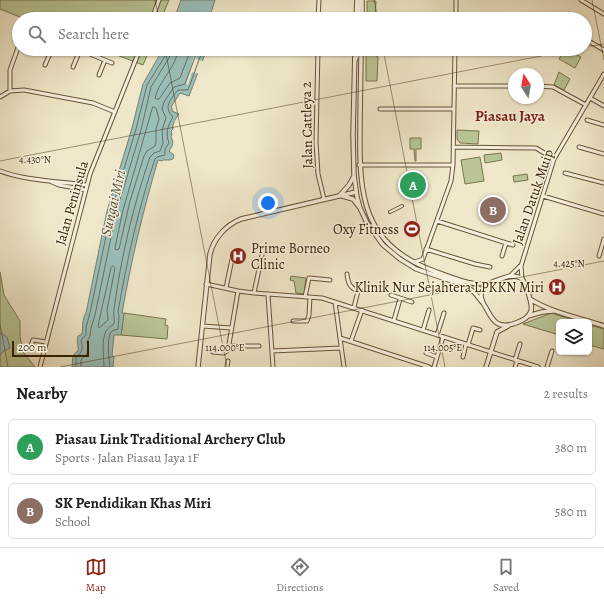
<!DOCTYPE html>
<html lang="en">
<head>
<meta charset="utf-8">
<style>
  body { margin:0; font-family:Alegreya,serif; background:#f2f2f2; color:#202124 }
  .controls { position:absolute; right:12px; bottom:12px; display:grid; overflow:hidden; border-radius:6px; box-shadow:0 1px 3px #0004 }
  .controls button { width:36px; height:36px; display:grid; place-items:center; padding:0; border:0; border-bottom:1px solid #e0e0e0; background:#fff; color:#202124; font:20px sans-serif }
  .compass { position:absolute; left:508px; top:68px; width:36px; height:36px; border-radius:50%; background:#fff; box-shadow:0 1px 3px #0004; rotate:349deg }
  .scale { position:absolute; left:12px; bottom:10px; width:77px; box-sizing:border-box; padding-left:4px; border:2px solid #3a2205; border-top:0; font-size:11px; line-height:14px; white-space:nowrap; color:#3a2205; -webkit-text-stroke:3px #f5efdc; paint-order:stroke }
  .you { position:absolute; left:268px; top:203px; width:14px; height:14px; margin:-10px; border:3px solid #fff; border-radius:50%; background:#1a73e8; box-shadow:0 0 0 6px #1a73e833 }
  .badge { display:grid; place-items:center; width:26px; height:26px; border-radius:50%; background:#8f2418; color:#fff; font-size:13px; font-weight:700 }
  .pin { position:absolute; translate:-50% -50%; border:2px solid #fff; box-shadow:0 1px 4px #0006 }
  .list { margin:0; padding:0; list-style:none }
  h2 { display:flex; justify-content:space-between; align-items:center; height:52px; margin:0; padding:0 16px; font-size:17px }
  h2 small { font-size:13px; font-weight:400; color:#757577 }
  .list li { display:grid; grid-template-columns:26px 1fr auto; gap:12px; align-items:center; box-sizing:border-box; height:56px; margin:0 8px 8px; padding:0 8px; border:1px solid #e0e0e0; border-radius:6px }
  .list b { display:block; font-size:15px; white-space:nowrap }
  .list p { margin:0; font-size:13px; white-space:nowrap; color:#757577 }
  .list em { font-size:13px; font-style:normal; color:#757577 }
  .icon { flex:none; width:22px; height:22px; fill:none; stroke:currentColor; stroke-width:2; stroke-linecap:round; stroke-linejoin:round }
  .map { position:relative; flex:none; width:604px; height:367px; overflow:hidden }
  .search { position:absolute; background:#fff; box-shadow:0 1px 3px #0004; left:12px; right:12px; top:12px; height:44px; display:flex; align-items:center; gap:10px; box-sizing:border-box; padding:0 14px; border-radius:22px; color:#757577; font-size:15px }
  .sheet { height:180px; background:#fff }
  nav { display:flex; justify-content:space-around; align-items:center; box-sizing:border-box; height:56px; border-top:1px solid #e0e0e0; background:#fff; font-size:11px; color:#757577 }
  nav a { display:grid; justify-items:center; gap:2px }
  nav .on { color:#8f2418 }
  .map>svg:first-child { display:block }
</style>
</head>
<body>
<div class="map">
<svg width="604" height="367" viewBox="0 0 604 367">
  <rect width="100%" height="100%" fill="#efe7c9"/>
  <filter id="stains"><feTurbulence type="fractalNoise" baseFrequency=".005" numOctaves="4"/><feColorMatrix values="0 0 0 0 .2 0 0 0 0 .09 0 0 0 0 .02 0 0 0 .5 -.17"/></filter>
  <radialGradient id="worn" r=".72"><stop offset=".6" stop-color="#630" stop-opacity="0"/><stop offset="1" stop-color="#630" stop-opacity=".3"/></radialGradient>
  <path fill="#b9c596" stroke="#7a744e" d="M0,0H169L161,19H25L0,9Z
    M367,1H376L375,19H367Z
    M101,49H150L143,65Z
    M565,49L581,57L575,68L559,59Z
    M367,53H372L378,57L377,81H366V56Z
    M559,72L570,79L564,90L554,85Z
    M457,130L479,131L478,144L460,143L457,139Z
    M410,138H421V149H416V161H415L414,149H410Z
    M501,153L502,160L485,163L484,155Z
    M480,157L484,181L465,184L461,160Z
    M527,174L528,180L514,182L513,176Z
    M406,175H416L417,176L414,195H413Z
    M0,272L4,295L20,321V337L23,352L35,367H0Z
    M291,276L306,278L304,294L296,293L294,281L290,280Z
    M124,313L166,319L165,325L168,326L167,339L121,335Z
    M551,313L580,322H559V335L523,324Z
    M589,325L604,329V349L589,345Z"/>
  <path fill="#9abfba" stroke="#748072" d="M181,0H215L209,19H174Z
    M163,49H207L189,96L180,93L171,107L172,108V111L179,114C176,118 172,123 173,129L171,131L172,134L171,137C174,143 173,145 169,151L174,155L173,159L170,160H163L162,161L158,160C143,211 131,261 122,313H124L121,335H114L112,355L114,357L113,367H72C73,360 71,355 78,351C79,346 76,342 78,336L82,334C83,327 82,319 86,313L107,211L132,128L143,84Z
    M0,333L7,337L10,348L3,351L0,356Z"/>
  <path fill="#efe7c9" d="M194,56L197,57L196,59L205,62L200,74L192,72L188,85L186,84Z"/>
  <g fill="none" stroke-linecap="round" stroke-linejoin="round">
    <path stroke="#6a7060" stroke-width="1" d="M178,49C177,67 159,80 155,98L156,99H159L170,83L180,78L191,49
      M153,107L156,108L159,119L156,129V142L155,146L147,151L144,156L130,201L119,249L116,250L115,248L122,214Z
      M113,266L115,268L107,310L108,320L99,328L98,326L99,321L111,268Z
      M76,367V357C83,352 83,348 81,340L86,335V327L90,313L111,212L136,129L147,85L165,56L167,49
      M81,367V360L87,354L88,347L87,342L90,336L91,328L95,315L116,213L141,130L151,87L169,58L172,49
      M104,367C104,357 101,341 106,331C108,328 111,326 114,324C115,319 113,315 114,309C121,258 133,206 150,157L154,153L160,151L163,143L162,130L166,118L162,109L164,102L174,87L185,84L198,49
      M110,367C109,361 106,336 112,331C114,330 116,330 118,329L119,316L118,312C127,260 138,209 155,159L157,157L165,155V149L169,143C165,134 168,125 173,117C163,107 170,100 178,90H188L203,49"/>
    <g stroke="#675336" stroke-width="4">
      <path id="pedestrian" d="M390,212L402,206"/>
    </g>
    <g stroke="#675336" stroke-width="5">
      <path id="minor" d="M581,0L604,14
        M152,19L159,0
        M318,19L319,0
        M358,19L360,0
        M456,19V0
        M585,39L604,50
        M78,49L112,63
        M318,49L316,142L318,174L324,199
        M380,53H455
        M356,59L358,54V49
        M45,65L52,49
        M73,67L80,50
        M99,75L105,60
        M454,86H514
        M538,86L553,87L586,105
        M10,91V70L19,45
        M0,97L10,91L24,90L93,103L115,112
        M590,98L604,106
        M380,109H454
        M587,120L604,125
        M453,147L536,148L554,159
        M579,147L604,154
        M359,165H453
        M0,171C27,181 58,181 86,185
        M565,173L604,183
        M52,182L59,185L85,190
        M543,196L604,214
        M437,221L513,245
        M426,249L475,264L490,267
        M502,256L506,243
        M599,256L604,239
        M415,262L423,259L451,181L453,165L455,49
        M347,274C348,283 350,288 358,291L354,307
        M510,276L520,266
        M522,279L521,266L554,159L604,74
        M206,284L238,291L254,293L322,298L538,367
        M226,288L232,259
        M358,291L363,286L374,290
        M254,293L263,250
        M268,295L273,367
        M391,295L412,302
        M305,297L309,278L330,280
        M335,302L344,367
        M394,320L400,299
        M293,321H307L309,315L310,297
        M203,326L231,328
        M423,330L429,310
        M437,335L444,313
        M340,338L429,367
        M351,341L362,310
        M468,345L473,328L480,330
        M229,346H259
        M30,348L33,340L46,342
        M272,351L341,348
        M213,352L224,353L228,350L238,291
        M426,353L437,357
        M463,357L466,344
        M515,360L520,344
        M40,367L90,174L140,49
        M227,367L228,361
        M434,367L443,337
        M515,367L517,361
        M547,367L552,351"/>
    </g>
    <g stroke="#675336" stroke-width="5.5">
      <path id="tertiary" d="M356,19L357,0
        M362,19V0
        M355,49L353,135L354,175L357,197L360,208L367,223L383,245L400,259L416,269L464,285L474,292L482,302
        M361,49C361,75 360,102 360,128C359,195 362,245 434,271C450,277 469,285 487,284
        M340,195L349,185L354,176
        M342,196L353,199L360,208
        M510,276C514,276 519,276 522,279C526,283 533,306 531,311C528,321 505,329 497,323C492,320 489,313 486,308C471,285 492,282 510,276Z
        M530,299C552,313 580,318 604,326
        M528,316L542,312L553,311
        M497,332L508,326
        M198,367L210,254C214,238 226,225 241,219L356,192
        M486,367L497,332"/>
    </g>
    <use href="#pedestrian" stroke="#f5efdc" stroke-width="2"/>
    <use href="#minor" stroke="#f5efdc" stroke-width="3"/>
    <use href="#tertiary" stroke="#f5efdc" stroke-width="3.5"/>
  </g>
  <path fill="none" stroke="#3a2205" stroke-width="1" stroke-opacity="0.45" d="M155,0L159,19M374,0L378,19M592,0L604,60M585,47L604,44M165,49L227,367M383,49L445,367M0,161L577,49M0,324L8,367M60,367L604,261"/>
  <defs>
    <g id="stadium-disc" transform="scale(0.9)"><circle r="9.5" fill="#8f2418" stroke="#f5efdc"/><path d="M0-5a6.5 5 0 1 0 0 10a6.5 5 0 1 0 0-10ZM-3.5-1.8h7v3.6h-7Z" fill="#fff"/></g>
    <g id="hospital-disc" transform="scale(0.9)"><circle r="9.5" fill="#8f2418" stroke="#f5efdc"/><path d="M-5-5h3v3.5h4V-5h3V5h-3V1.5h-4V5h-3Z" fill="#fff"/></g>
  </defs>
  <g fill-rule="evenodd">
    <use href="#stadium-disc" x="412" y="229"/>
    <use href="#hospital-disc" x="238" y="256"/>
    <use href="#hospital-disc" x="557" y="287"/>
  </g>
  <g text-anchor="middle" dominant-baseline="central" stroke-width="3" stroke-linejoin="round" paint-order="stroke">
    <g font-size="14" fill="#3a2205" stroke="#f5efdc">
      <text transform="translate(307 125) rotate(-91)">Jalan Cattleya 2</text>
      <text transform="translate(533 197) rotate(-71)">Jalan Datuk Muip</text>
      <text transform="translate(72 203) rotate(-74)">Jalan Peninsula</text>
    </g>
    <g font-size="14" fill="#3a2205" stroke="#f5efdc" text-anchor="end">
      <text x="399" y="229">Oxy Fitness</text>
      <text x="251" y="248" text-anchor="start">Prime Borneo<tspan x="251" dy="16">Clinic</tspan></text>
      <text x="544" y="287">Klinik Nur Sejahtera LPKKN Miri</text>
    </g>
    <g font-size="15" font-weight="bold" fill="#7a1f14" stroke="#f5efdc">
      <text x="510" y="116">Piasau Jaya</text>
    </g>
    <g font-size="15" font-style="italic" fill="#57513b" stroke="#f5efdc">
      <text transform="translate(113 203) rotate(-77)">Sungai Miri</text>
    </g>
  </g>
  <g font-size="10" text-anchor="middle" fill="#3a2205" stroke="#f5efdc" stroke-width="3" stroke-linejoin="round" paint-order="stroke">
    <text x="35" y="163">4.430°N</text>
    <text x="569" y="267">4.425°N</text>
    <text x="225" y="351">114.000°E</text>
    <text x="443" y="351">114.005°E</text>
  </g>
  <rect width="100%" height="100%" filter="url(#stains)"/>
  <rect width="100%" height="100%" fill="url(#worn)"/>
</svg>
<div class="controls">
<button><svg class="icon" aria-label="layers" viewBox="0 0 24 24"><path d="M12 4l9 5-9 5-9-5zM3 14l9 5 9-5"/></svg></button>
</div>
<svg class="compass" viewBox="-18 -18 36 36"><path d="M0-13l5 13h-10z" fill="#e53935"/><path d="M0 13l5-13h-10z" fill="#757577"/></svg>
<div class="scale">200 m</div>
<div class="you"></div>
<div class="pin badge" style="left:413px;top:185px;background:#2e9e5b">A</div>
<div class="pin badge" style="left:493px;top:210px;background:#8d6e63">B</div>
<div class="search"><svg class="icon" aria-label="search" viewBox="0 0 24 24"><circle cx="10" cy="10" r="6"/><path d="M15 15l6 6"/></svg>Search here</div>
</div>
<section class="sheet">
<h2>Nearby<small>2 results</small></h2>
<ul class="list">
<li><span class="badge" style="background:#2e9e5b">A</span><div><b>Piasau Link Traditional Archery Club</b><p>Sports · Jalan Piasau Jaya 1F</p></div><em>380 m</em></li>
<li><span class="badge" style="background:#8d6e63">B</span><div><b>SK Pendidikan Khas Miri</b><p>School</p></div><em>580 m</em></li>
</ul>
</section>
<nav>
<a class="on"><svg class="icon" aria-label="map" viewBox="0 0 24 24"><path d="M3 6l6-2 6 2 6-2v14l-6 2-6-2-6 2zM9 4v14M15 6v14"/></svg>Map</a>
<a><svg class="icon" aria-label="directions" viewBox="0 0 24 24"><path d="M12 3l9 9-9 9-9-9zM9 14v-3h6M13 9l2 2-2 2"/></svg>Directions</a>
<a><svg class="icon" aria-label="saved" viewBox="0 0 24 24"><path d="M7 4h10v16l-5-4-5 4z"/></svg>Saved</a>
</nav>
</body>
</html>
